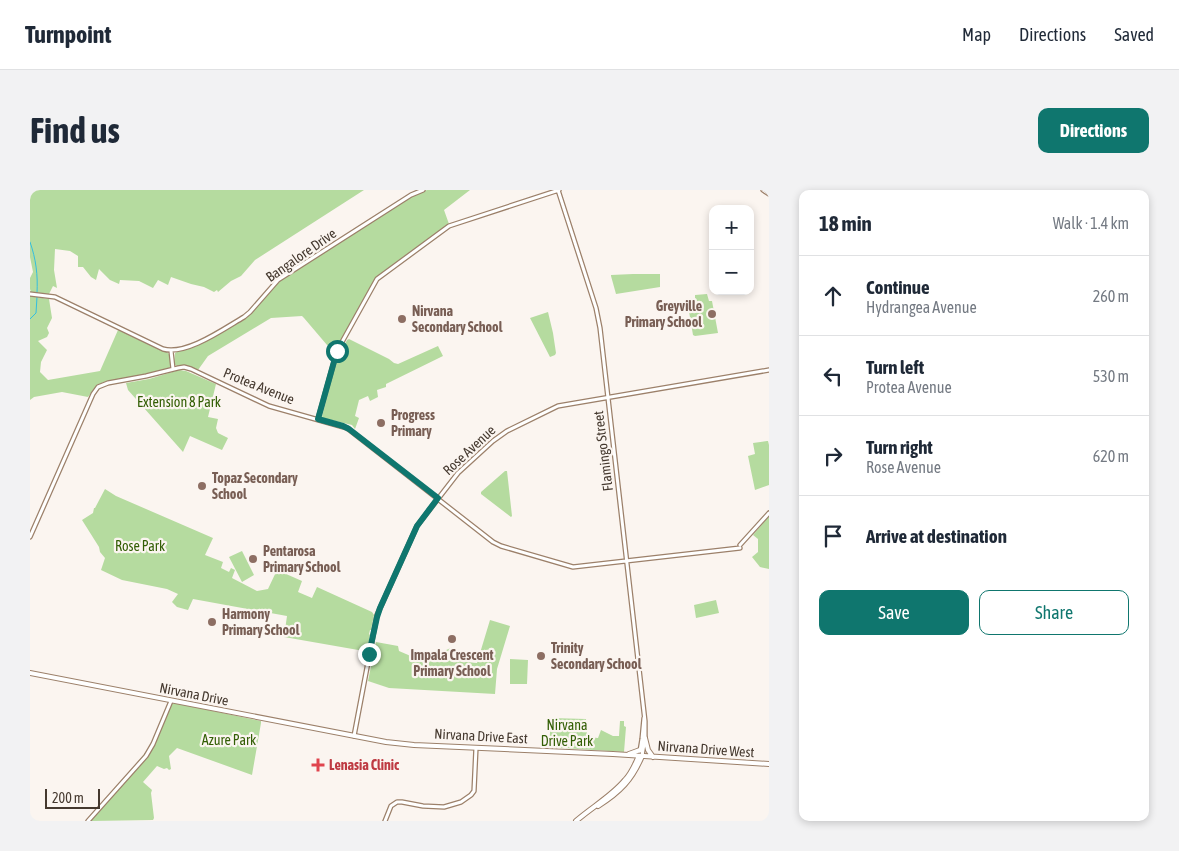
<!DOCTYPE html>
<html lang="en">
<head>
<meta charset="utf-8">
<style>
  body { margin:0; font-family:"Asap Condensed",sans-serif; background:#f2f2f3; color:#1f2937 }
  .controls { position:absolute; right:15px; top:15px; display:grid; overflow:hidden; border-radius:10px; box-shadow:0 2px 8px #0003 }
  .controls button { width:45px; height:45px; display:grid; place-items:center; padding:0; border:0; border-bottom:1px solid #e0e1e3; background:#fff; color:#1f2937; font:25px sans-serif }
  .scale { position:absolute; left:15px; bottom:12px; width:55px; box-sizing:border-box; padding-left:5px; border:2px solid #45392f; border-top:0; font-size:14px; line-height:18px; white-space:nowrap; color:#45392f; -webkit-text-stroke:4px #fbf5f0; paint-order:stroke }
  .stop { position:absolute; width:15px; height:15px; margin:-11px; border:4px solid #0f766e; border-radius:50%; background:#fff }
  .stop.end { background:#0f766e; border-color:#fff; box-shadow:0 1px 5px #0008 }
  .list { margin:0; padding:0; list-style:none }
  h2 { display:flex; justify-content:space-between; align-items:center; height:65px; margin:0; padding:0 20px; font-size:21px }
  h2 small { font-size:16px; font-weight:400; color:#747a83 }
  .list li { display:grid; grid-template-columns:32px 1fr auto; gap:15px; align-items:center; box-sizing:border-box; height:80px; padding:0 20px; border-top:1px solid #e0e1e3 }
  .list b { display:block; font-size:19px; white-space:nowrap }
  .list p { margin:0; font-size:16px; white-space:nowrap; color:#747a83 }
  .list em { font-size:16px; font-style:normal; color:#747a83 }
  .actions { display:flex; gap:10px; padding:15px 20px }
  .actions a { flex:1; padding:11px 0; border:1px solid #0f766e; border-radius:10px; text-align:center; font-size:18px; color:#0f766e }
  .actions .main { background:#0f766e; color:#fff }
  .icon { flex:none; width:28px; height:28px; fill:none; stroke:currentColor; stroke-width:2; stroke-linecap:round; stroke-linejoin:round }
  .map { position:relative; flex:none; width:739px; height:631px; overflow:hidden; border-radius:10px }
  header { display:flex; align-items:center; gap:30px; box-sizing:border-box; height:70px; padding:0 25px; background:#fff; border-bottom:1px solid #e0e1e3 }
  header strong { font-size:24px }
  nav { display:flex; gap:28px; margin-inline-start:auto; font-size:18px }
  .intro { display:flex; align-items:center; justify-content:space-between; box-sizing:border-box; height:120px; padding:0 30px }
  h1 { margin:0; font-size:35px }
  .button { padding:12px 22px; border-radius:10px; background:#0f766e; color:#fff; font-size:18px; font-weight:700 }
  main { display:flex; gap:30px; padding:0 30px }
  aside { flex:1; background:#fff; border-radius:10px; box-shadow:0 2px 8px #0003 }
  .map>svg:first-child { display:block }
</style>
</head>
<body>
<header>
<strong>Turnpoint</strong>
<nav><a>Map</a><a>Directions</a><a>Saved</a></nav>
</header>
<div class="intro"><h1>Find us</h1><a class="button">Directions</a></div>
<main>
<div class="map">
<svg width="739" height="631" viewBox="0 0 739 631">
  <rect width="100%" height="100%" fill="#fbf5f0"/>
  <path fill="#b5db9f" d="M0,0H334L225,70L211,86L201,91L188,102L187,100L184,102L174,97L161,94L141,87L138,95L128,90L123,98L109,91L90,90L89,94L80,90L69,79L66,90L61,87L53,77H48V66L40,61L25,59L24,80L27,98L23,96L19,104L1,102L0,99V88L3,82L0,67Z
    M397,0H440L414,20L419,34L345,89L308,158L305,159L297,155L274,128L272,126L241,128L178,166L168,180L155,176H147L144,174L145,163L149,161L175,152L218,126L246,93L250,90L384,5Z
    M603,84H630V97L586,104L581,86V85Z
    M677,104L679,111H682L688,143L665,146L663,145L657,110L665,108V105Z
    M0,106L19,109L22,128L17,138L19,143L17,147L8,151L17,160L11,172L10,182L18,190L70,181L88,140L137,162L141,166V177C132,185 89,189 74,192L67,195L58,207L32,202L4,207L0,210Z
    M518,122L523,143L526,163L525,165L520,167L500,128Z
    M319,149L359,169L364,173L368,174L408,156L413,166L356,194V197L347,200L348,207L340,211L338,206L329,210L325,226L329,228L325,239L322,235L293,228L292,226L307,169L317,150Z
    M149,180L156,181L186,194L178,227L188,229L186,238L188,243L198,248L192,260L160,246L153,262L98,200L96,193L119,189Z
    M737,251H738L739,255V295L725,300L718,266L725,264L723,253Z
    M475,281H477L482,326L481,327L451,304V302Z
    M75,299L86,306L183,348L175,365L193,372L191,378L199,382L201,378L205,380L202,388L227,401L238,399L247,380L272,391L268,402L282,408L287,397L342,422L344,425L341,440H340L339,444L340,445L337,460L334,461L254,447L257,426L163,409L158,420L147,417L142,412L148,404L137,399L92,390L71,380L75,368L70,362L69,357L52,330L63,323L64,318H65Z
    M739,326V379L730,377L722,367L728,362V349L723,345Z
    M212,361L224,385L212,392L199,367Z
    M686,410L689,423L666,428L664,415Z
    M460,430L480,436L467,479L465,504L359,498L338,491L346,452L368,456L369,461L383,467L416,470L414,461L423,457L427,466L417,470L447,473Z
    M480,469L498,470L497,494H480Z
    M145,513L231,531V533L222,585L147,558L139,566L141,579L139,580L137,578L134,579L127,576L113,592L122,600L121,603L124,628L123,630L61,631L126,549L141,514Z
    M521,528L556,529L557,547L568,548L571,540L583,546H589L590,531H594V536L596,537L594,562L519,557Z"/>
  <g fill="none" stroke-linecap="round" stroke-linejoin="round">
    <path stroke="#33bedf" stroke-width="1" d="M0,52C6,69 8,85 7,103
      M0,129L6,123L7,107"/>
    <g stroke="#9c806a" stroke-width="5.5">
      <path id="tertiary" d="M528,0L566,118L570,138L615,531V548L612,566
        M733,0L739,4
        M0,104L25,107L133,159C156,166 195,138 214,127L220,122L248,90L381,5L393,0
        M141,161L143,179
        M288,229L307,161L347,89L419,36L529,0
        M0,347L63,204L68,197L78,193L116,186L148,178L154,177L161,179L239,216L317,238L463,352L471,356L543,377L710,358
        M710,355L739,323
        M324,546L347,425L387,336L428,283L463,251L477,241L528,216L739,180
        M610,561L612,549L614,528
        M58,631L116,566L123,554L141,511
        M355,631L361,616L367,612H372L393,616L414,617L431,612L441,605L444,601L446,558"/>
    </g>
    <g stroke="#9c806a" stroke-width="6">
      <path id="secondary" d="M0,483L356,552L384,555L583,564L739,574
        M615,548L618,560L623,567
        M599,564L610,560
        M568,616C590,602 602,590 612,566
        M546,631C562,617 582,606 595,590C602,583 605,574 609,566"/>
    </g>
    <use href="#tertiary" stroke="#fff" stroke-width="3"/>
    <use href="#secondary" stroke="#fff" stroke-width="4"/>
  </g>
  <g fill="none" stroke-linecap="round" stroke-linejoin="round">
    <path stroke="#0f766e" stroke-width="6" d="M307,161L288,229L313,236L319,239L408,308L387,336L350,418L347,427L339,464"/>
  </g>
  <g fill="#8d6e63" stroke="#fbf5f0" stroke-width="2">
    <circle cx="682" cy="124" r="5"/>
    <circle cx="372" cy="129" r="5"/>
    <circle cx="351" cy="233" r="5"/>
    <circle cx="172" cy="296" r="5"/>
    <circle cx="223" cy="369" r="5"/>
    <circle cx="182" cy="432" r="5"/>
    <circle cx="422" cy="449" r="5"/>
    <circle cx="511" cy="466" r="5"/>
  </g>
  <path fill="#e0444e" stroke="#fbf5f0" stroke-width="2" d="M285.5 567.5h5v5h5v5h-5v5h-5v-5h-5v-5h5z"/>
  <g text-anchor="middle" dominant-baseline="central" stroke-width="4.5" stroke-linejoin="round" paint-order="stroke">
    <g font-size="14" fill="#45392f" stroke="#fbf5f0">
      <text transform="translate(271 65) rotate(-35)">Bangalore Drive</text>
      <text transform="translate(229 196) rotate(22)">Protea Avenue</text>
      <text transform="translate(439 260) rotate(-43)">Rose Avenue</text>
      <text transform="translate(573 261) rotate(-97)">Flamingo Street</text>
      <text transform="translate(164 504) rotate(11)">Nirvana Drive</text>
      <text transform="translate(451 546) rotate(3)">Nirvana Drive East</text>
      <text transform="translate(676 559) rotate(4)">Nirvana Drive West</text>
    </g>
    <g font-size="14" font-weight="bold" fill="#785e54" stroke="#fbf5f0" text-anchor="start">
      <text x="672" y="116" text-anchor="end">Greyville<tspan x="672" dy="16">Primary School</tspan></text>
      <text x="382" y="121">Nirvana<tspan x="382" dy="16">Secondary School</tspan></text>
      <text x="361" y="225">Progress<tspan x="361" dy="16">Primary</tspan></text>
      <text x="182" y="288">Topaz Secondary<tspan x="182" dy="16">School</tspan></text>
      <text x="233" y="361">Pentarosa<tspan x="233" dy="16">Primary School</tspan></text>
      <text x="192" y="424">Harmony<tspan x="192" dy="16">Primary School</tspan></text>
      <text x="521" y="458">Trinity<tspan x="521" dy="16">Secondary School</tspan></text>
      <text x="422" y="465" text-anchor="middle">Impala Crescent<tspan x="422" dy="16">Primary School</tspan></text>
    </g>
    <g font-size="14" fill="#325e04" stroke="#fbf5f0">
      <text x="149" y="212">Extension 8 Park</text>
      <text x="110" y="356">Rose Park</text>
      <text x="537" y="535">Nirvana<tspan x="537" dy="16">Drive Park</tspan></text>
      <text x="199" y="550">Azure Park</text>
    </g>
    <g font-size="14" font-weight="bold" fill="#be3a42" stroke="#fbf5f0" text-anchor="start">
      <text x="299" y="575">Lenasia Clinic</text>
    </g>
  </g>
</svg>
<div class="controls">
<button>+</button>
<button>−</button>
</div>
<div class="scale">200 m</div>
<div class="stop" style="left:307px;top:161px"></div>
<div class="stop end" style="left:339px;top:464px"></div>
</div>
<aside>
<h2>18 min<small>Walk · 1.4 km</small></h2>
<ul class="list">
<li><svg class="icon" aria-label="ahead" viewBox="0 0 24 24"><path d="M12 20V5M6 11l6-6 6 6"/></svg><div><b>Continue</b><p>Hydrangea Avenue</p></div><em>260 m</em></li>
<li><svg class="icon" aria-label="left" viewBox="0 0 24 24"><path d="M17 20v-9H6M10 6l-5 5 5 5"/></svg><div><b>Turn left</b><p>Protea Avenue</p></div><em>530 m</em></li>
<li><svg class="icon" aria-label="right" viewBox="0 0 24 24"><path d="M7 20v-9h11M14 6l5 5-5 5"/></svg><div><b>Turn right</b><p>Rose Avenue</p></div><em>620 m</em></li>
<li><svg class="icon" aria-label="arrive" viewBox="0 0 24 24"><path d="M6 21V4h12l-3 4 3 4H6"/></svg><div><b>Arrive at destination</b></div></li>
</ul>
<div class="actions"><a class="main">Save</a><a>Share</a></div>
</aside>
</main>
</body>
</html>
